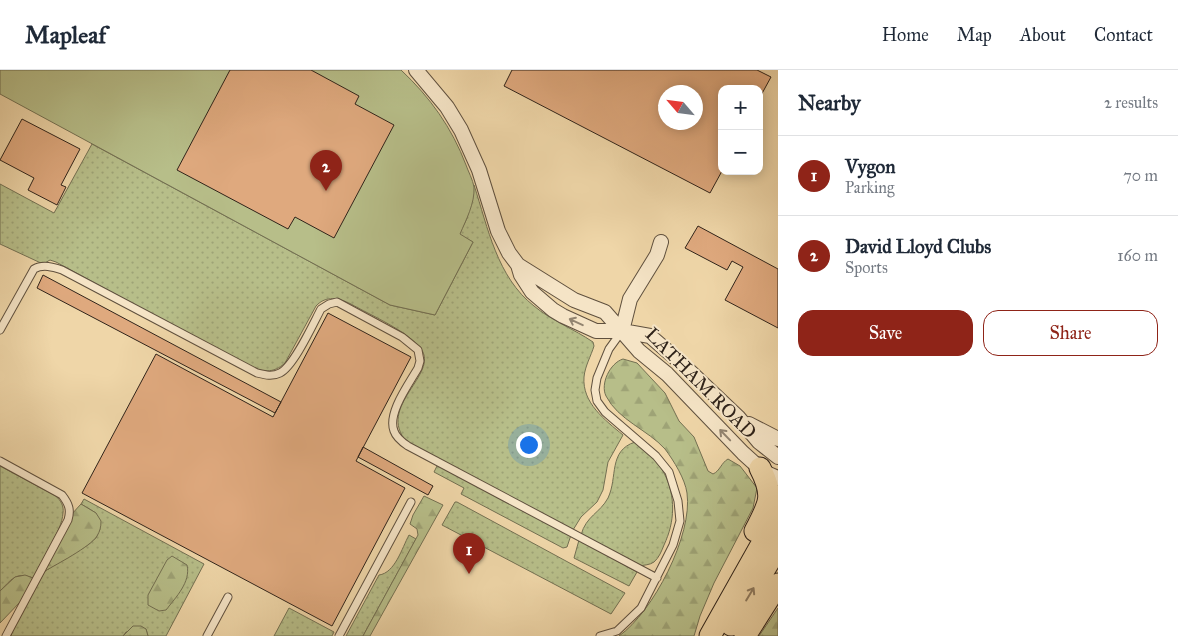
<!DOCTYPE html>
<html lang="en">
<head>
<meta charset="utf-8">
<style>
  body { margin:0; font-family:"IM FELL Great Primer",serif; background:#f2f2f3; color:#1f2937 }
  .controls { position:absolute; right:15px; top:15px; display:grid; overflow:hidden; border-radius:10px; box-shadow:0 2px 12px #0003 }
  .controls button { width:45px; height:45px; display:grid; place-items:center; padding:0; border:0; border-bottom:1px solid #e0e1e3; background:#fff; color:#1f2937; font:25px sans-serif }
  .compass { position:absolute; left:658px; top:15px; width:45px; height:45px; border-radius:50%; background:#fff; box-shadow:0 2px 12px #0003; rotate:298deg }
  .you { position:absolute; left:528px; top:374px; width:18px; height:18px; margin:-12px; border:4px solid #fff; border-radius:50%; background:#1a73e8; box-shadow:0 0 0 8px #1a73e833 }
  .badge { display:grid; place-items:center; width:32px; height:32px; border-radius:50%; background:#8f2418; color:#fff; font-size:16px; font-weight:700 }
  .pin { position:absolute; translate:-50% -41px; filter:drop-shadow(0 1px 2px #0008) }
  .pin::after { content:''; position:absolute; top:26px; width:18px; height:15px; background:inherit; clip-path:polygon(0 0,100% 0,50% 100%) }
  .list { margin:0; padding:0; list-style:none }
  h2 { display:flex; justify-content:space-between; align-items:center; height:65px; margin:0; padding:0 20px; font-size:21px }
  h2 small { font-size:16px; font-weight:400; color:#747a83 }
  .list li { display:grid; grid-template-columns:32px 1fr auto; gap:15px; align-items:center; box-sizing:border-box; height:80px; padding:0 20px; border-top:1px solid #e0e1e3 }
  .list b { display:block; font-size:19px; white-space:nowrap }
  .list p { margin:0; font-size:16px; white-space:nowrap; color:#747a83 }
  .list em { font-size:16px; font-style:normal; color:#747a83 }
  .actions { display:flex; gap:10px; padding:15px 20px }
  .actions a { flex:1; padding:11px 0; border:1px solid #8f2418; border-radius:15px; text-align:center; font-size:18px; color:#8f2418 }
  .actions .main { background:#8f2418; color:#fff }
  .map { position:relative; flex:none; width:778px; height:566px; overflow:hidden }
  header { display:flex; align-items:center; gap:30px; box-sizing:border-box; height:70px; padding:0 25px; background:#fff; border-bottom:1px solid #e0e1e3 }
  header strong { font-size:24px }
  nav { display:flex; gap:28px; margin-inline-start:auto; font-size:18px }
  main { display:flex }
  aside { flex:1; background:#fff }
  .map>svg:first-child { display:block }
</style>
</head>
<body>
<header>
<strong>Mapleaf</strong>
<nav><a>Home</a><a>Map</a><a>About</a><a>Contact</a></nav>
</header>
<main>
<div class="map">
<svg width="778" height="566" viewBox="0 0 778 566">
  <defs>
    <pattern id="grass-dots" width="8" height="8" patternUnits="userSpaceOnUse" patternTransform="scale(1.25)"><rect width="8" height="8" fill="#b7be89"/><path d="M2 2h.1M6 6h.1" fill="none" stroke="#9ea376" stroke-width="1.8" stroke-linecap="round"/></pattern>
    <pattern id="forest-firs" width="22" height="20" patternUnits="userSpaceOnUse" patternTransform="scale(1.25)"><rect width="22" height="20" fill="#b7be89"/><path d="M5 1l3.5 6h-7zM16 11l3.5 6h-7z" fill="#9ea376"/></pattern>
  </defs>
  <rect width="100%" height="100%" fill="#efd6a8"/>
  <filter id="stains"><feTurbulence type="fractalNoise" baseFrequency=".004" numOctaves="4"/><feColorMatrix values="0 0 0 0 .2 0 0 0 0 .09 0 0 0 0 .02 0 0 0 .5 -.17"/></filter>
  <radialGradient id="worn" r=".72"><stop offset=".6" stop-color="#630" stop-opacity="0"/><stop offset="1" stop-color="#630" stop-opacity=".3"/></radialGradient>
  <path fill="url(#grass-dots)" stroke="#737052" d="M92,74L390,235L435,245L473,172L459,165L467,148L474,115C488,158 497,207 534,236C552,251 574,259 593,272L594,276C591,286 585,296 584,307C582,333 605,350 623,365L608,392L603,420L597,432L581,447L573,460L407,372C375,337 440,304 421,279C408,261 370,245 351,234C339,228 326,225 316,236L285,293C273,304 262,302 248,296L56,192L50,190L43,194L0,174V114L54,143Z
    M635,372C646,381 658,390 664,403C676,426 675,452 664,475C662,480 659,488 654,492C650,495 644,495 639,496L581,465C586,446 600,443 608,428C618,407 608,381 635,372Z
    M438,394L571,465L567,477L563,478L461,424L464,418L434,402Z
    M0,396L56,426C61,431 64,436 63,443C62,461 41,492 33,508C16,501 11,510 0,521Z
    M84,429L204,494L166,566H148L146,559L126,562L123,566H11L12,561L45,501L88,475L96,468L100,459L96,443L81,434Z
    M455,432H457L625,523L611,544L442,455Z
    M409,465L416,469L363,566H346L379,505C395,503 402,478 409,465Z
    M579,470L637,502L629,516L574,488Z
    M289,538L334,562L332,566H274Z"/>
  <path fill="url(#forest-firs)" stroke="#737052" d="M623,289L637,293L665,323L679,351L694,367L708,401L713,404C720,401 721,393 728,389L740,396L757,418L753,438L714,513L700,546L694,566H619C653,542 693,465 687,423C685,409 674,391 665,379C648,360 618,350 606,326C600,314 610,293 623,289Z
    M424,426L443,435L370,566H363L418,465L417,459L410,454L413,445Z
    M81,434L96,443L101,451C101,457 100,461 97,466C90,477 57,494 45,501L40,495L60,457Z
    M172,486L187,495C191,512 176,527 166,540L159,541L148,535V525L167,490Z
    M25,505L33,508L22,530L0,553V521L15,507Z
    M778,538V566H759Z
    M133,556H141L146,559L148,566H123Z"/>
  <path fill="#b7be89" stroke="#737052" d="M0,0H401C430,27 452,58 466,95C468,101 473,110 474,117C475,133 466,150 460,164L473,172L435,245L390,235L0,24Z"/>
  <path fill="#dfa97e" stroke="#2f231a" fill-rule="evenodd" d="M230,0H311L359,26L355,34L394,55L334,168L295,147L288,159L177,100Z
    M512,0H757L771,7L759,29V19H722V101L710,123L504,16ZM666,22H696V52H666Z
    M22,49L80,79L61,115L66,117L57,135L28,120L34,108L0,90Z
    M698,156L778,199V258L725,230L743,197L732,191L727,200L685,178Z
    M43,205L281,332L275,343L37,218Z
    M328,243L411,287L356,391L405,418L332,556L82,423L156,284L273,347Z
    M363,377L433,416L428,425L358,387Z"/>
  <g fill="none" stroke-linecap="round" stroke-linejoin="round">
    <g stroke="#5f503e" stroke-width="9">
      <path id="service" d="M0,260L34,199C43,194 53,197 62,200L257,303C265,305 272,307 280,303C294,296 313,254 321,239L329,234L337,232L402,267L418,280L420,291L418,298C409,314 387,343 394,361C396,367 402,372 408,376L657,508
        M0,391L62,425C69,434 71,440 68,450L6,566
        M207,566L228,527
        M339,566L411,432
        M600,566L617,561L641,538L673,475L680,451L678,431L669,402L656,386L605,342L597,331L595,320L597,308L609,279L622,261"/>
    </g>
    <g stroke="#5f503e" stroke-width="16">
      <path id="minor" d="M416,0L447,37L461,60L479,100L498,161L509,183L518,195L574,230L605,242L639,281L667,304L743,383L764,402L778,408
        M518,195L521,205L532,222L553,240L563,246L596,261H622L650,266L680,292L738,347L759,372L778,387
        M622,261L630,229L657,185L661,172
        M749,354L778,369"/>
    </g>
    <g stroke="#2f231a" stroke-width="23">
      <path id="primary" d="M755,461C769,434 775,427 760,398
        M731,555L778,477
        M710,566L778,445
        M745,566L778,514"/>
    </g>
    <use href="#service" stroke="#f5e4c6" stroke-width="7"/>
    <use href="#minor" stroke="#f5e4c6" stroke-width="14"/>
    <use href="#primary" stroke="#efd6a8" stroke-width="21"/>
  </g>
  <defs><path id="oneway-shaft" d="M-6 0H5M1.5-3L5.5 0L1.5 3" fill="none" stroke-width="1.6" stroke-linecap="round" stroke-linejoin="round" transform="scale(1.25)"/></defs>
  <g stroke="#928470">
    <use href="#oneway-shaft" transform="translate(576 252) rotate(-155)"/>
    <use href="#oneway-shaft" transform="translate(725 365) rotate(-134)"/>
  </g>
  <use stroke="#8f7c61" href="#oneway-shaft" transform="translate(750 524) rotate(-59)"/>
  <g text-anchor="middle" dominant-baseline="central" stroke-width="4" stroke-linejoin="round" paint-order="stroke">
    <g font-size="19" fill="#2f231a" stroke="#f5e4c6">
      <text transform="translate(701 313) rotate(45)">LATHAM ROAD</text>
    </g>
  </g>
  <rect width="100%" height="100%" filter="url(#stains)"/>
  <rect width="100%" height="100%" fill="url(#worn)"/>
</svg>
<div class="controls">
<button>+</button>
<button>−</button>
</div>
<svg class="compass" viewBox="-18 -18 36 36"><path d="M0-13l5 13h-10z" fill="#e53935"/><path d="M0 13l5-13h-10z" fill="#747a83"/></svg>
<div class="you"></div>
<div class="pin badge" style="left:469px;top:504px">1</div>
<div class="pin badge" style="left:326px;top:121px">2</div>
</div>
<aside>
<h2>Nearby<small>2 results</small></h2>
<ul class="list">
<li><span class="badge">1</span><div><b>Vygon</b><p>Parking</p></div><em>70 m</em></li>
<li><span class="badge">2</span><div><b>David Lloyd Clubs</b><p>Sports</p></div><em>160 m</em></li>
</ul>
<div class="actions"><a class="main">Save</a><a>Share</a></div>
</aside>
</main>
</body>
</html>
